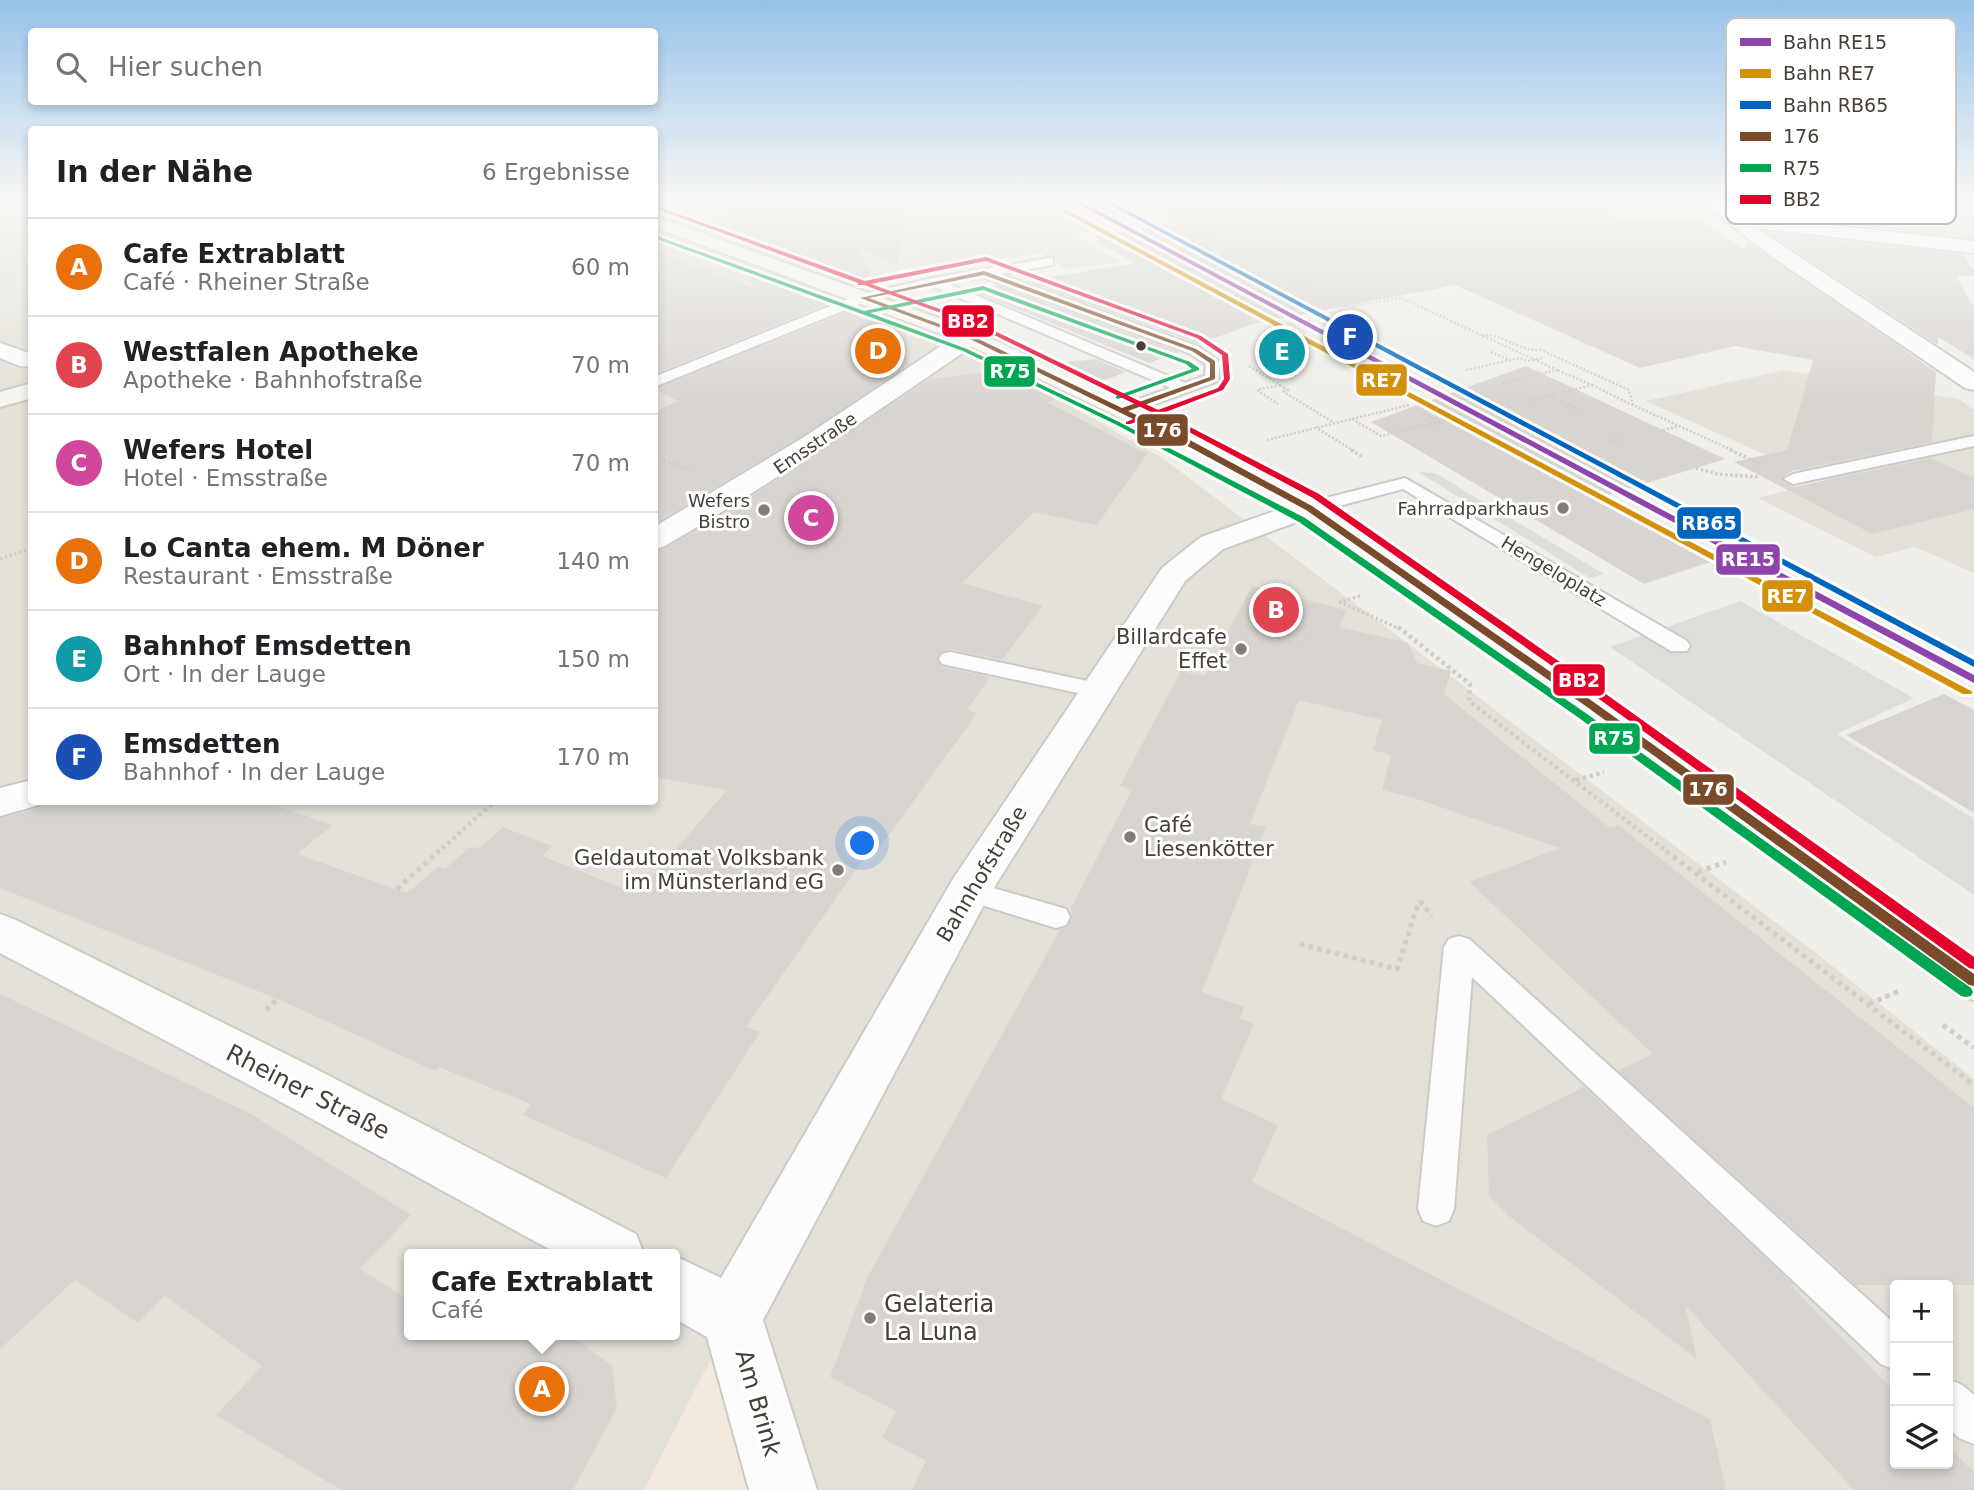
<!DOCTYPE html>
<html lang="de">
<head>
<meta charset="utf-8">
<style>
  body { margin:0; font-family:"DejaVu Sans",sans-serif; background:#f2f2f2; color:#202124 }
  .controls { position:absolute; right:21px; bottom:21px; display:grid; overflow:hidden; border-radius:7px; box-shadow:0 4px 10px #0003 }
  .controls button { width:63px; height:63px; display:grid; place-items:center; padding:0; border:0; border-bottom:2px solid #e0e0e0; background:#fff; color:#202124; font:35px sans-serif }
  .you { position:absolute; left:863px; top:844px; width:24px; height:24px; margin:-18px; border:5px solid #fff; border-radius:50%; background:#1a73e8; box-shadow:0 0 0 10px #1a73e833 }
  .badge { display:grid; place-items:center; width:46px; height:46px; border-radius:50%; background:#7c3aed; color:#fff; font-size:23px; font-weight:700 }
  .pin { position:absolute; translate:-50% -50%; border:4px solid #fff; box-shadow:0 2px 7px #0006 }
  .popup { position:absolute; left:404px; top:1249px; width:276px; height:91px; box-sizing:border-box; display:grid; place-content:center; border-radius:7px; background:#fff; filter:drop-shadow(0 2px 5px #0005); font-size:23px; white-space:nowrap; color:#757577 }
  .popup b { font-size:26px; color:#202124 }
  .popup::after { content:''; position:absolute; left:50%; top:100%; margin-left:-14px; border:14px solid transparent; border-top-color:#fff }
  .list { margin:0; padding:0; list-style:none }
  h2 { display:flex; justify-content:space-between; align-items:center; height:91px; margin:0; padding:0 28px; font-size:30px }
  h2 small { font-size:23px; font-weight:400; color:#757577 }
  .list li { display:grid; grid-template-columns:46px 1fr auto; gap:21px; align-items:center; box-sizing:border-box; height:98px; padding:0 28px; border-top:2px solid #e0e0e0 }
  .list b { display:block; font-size:26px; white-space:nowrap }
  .list p { margin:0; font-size:23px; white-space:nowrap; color:#757577 }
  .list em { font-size:23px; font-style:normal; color:#757577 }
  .icon { flex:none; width:38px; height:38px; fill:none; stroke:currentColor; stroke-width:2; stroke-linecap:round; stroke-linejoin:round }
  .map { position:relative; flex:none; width:1974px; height:1490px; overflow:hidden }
  .search { position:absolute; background:#fff; box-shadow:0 4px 10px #0003; left:28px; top:28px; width:630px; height:77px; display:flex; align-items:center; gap:18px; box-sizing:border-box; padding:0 24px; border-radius:7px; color:#757577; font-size:26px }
  .panel { position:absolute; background:#fff; box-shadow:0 4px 10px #0003; left:28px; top:126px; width:630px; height:679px; border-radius:7px }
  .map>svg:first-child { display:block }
</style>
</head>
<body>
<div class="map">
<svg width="1974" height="1490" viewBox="0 0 1974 1490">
  <rect width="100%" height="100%" fill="#f0eee9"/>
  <path fill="#e3e0d7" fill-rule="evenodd" d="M0,198H31L32,802H654L655,198H825L878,210L927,235L924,265L890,272L821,294L927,335L1024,380L1164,459L1811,949L1974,1079V1490H0ZM409,1254H675V1335H409ZM1895,1285H1948V1464H1895Z
    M1717,198H1950L1974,201V243L1747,217Z
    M1784,370L1959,399L1974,410V573L1915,547L1876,557L1758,498L1823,481L1646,401Z"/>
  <path fill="#f2e9dc" d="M732,1317L783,1490H644Z"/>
  <path fill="#dfddd9" d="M825,198H1042L1097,230L1073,234L1122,262L1066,269L1041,253L928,269L924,265L927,235L878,210Z
    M1418,472L1435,473L1604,574L1590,578Z
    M1740,601L1914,698L1837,734L1974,819V895L1610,647Z"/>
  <path fill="#d8d5d0" d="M722,198H913L897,264L858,248L876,288L868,290L738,243Z
    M1130,198H1519L1622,210L1618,219L1700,220L1745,250L1747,241L1936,372L1932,442L1792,471L1783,477V481L1794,487L1931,458L1974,478V509L1872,534L1734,462L1787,450L1813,360L1735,346L1640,368L1455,285L1253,324L1199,344L1026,281L1135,263L1095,241L1100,240L1093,236L1181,223Z
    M1755,198H1779L1912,212L1915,220L1939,223L1948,235L1752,214Z
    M1767,232L1962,254L1974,271V276H1956L1974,307V359L1938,337V345Z
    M654,251L753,288L745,264L840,299L654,374Z
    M998,285L1179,352L1149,363L970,290Z
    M860,307L885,316L883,325L891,322L909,364L803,435L654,524V412L678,401L654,389Z
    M1096,359L1126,372L1094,384L1052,364Z
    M1526,366L1725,459L1595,499L1710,562L1644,584L1371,422Z
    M1012,369L1066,395L1047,402L1147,454L1097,525L1034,512L962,583L1043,606L1002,660L951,649L940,653L937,660L941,667L990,677L967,710L977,713L874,856L867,854L746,1027L760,1032L666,1178L523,1115L531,1104L439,1067L435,1071L280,1000L0,888V818L47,806L48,802H266L333,825L297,854L407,893L438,867L445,869L470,847L480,848L503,827L552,846L542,856L637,894L727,790L654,777V551L666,548L746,500L930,379Z
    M1252,586L1346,610L1340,627L1408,643L1417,663L1451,671L1444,694L1610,828L1618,825L1974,1108V1285H1856L1618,1071L1653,1054L1469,882L1560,848L1414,798L1382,790L1391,755L1373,750L1382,720L1299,700L1250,824L1266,827L1202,992L1244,1007L1240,1019L1254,1024L1221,1099L1278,1125L1252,1182L1710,1419L1726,1490H912L926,1461L882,1438L896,1411L830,1377L868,1276L1060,930L1068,926L1072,918L1070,910L1132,790L1120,786L1142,744L1181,671L1205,676Z
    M1944,694L1974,710V813L1846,735Z
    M0,994L251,1114L411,1215L360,1269L409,1300V1335H572L612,1366L617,1408L573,1490H341L216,1415L262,1366L165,1296L138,1323L75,1280L0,1349Z
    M1584,1087L1794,1285H1790L1895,1392V1464H1948V1446L1974,1472V1490H1854L1685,1305L1697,1359L1509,1216L1489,1196L1487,1135Z"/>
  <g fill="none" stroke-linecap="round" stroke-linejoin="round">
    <g stroke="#cccac5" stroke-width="4">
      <path id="lane" d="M1049,258L1053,259V265L999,274L1199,347L1220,362L1218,381L1129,413H1117L1115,410L1117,407L1171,388L932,286L867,301L654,387V377L858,295L933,278ZM983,277L1189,353L1206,364L1205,376L1185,383L947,283Z
        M1974,436V446L1793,484L1784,479L1793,474Z
        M1405,478L1687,641L1690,646L1687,651H1671L1403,489L1309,514L1300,508L1302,504Z
        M950,652L1097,683L1105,685L1109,690L1105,695L1097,697L942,664L939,659L942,654Z
        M969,881L1066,909L1070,917L1066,925L1056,928L959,898L955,891L959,884Z
        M1459,936L1469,939L1895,1324V1370L1881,1364L1472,977L1454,1209L1449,1221L1436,1226L1423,1221L1418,1209L1444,947L1449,939Z
        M1948,1379L1962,1385L1974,1395V1444L1959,1438L1948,1427Z"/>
    </g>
    <g stroke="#cccac5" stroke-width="4">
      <path id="street" d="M1696,198H1715L1739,215L1974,241V253L1756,228L1974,372V390L1965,388L1771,256Z
        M970,330L978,332L981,337L978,342C876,413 772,483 665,546L654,549V527L804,437L962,332Z
        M0,343L32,354V367L20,366L0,358Z
        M1309,499L1319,502L1324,508L1319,514L1223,549L1185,581L987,899L763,1320L817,1490H749L707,1337L675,1319V1256L721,1278L953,879L1162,568L1201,537Z
        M32,780V802L46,803L0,816V788Z
        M0,914L16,920L310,1066L636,1234L644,1254H558L274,1098L0,953Z"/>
    </g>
    <g stroke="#cecbc1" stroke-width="4">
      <path id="secondary" d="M654,216L978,332L1132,405L1319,502L1974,956V1000L1957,995L1578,713L1299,514L1114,415L962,342L654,227Z
        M32,383V398L0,407V392Z"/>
    </g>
    <path stroke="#d0cecb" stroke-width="2" stroke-dasharray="2 2" stroke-linecap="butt" d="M1125,198L1347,307L1402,298L1429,311"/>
    <path stroke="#d0cecb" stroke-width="2.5" stroke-dasharray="2 2" stroke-linecap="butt" d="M1425,309L1557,370L1502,383
      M1482,335C1504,334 1519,352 1541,350L1629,390L1633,405L1734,451
      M1491,352L1509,360
      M1249,366L1280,385L1257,390L1278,404
      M1466,370L1520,358L1527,361L1543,358
      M1280,385L1288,390L1282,391L1333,422
      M1592,385L1632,405
      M1523,393L1535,399
      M1549,396L1578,409
      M1529,401L1592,385L1557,370
      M1352,419L1381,436L1440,422L1429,416
      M1440,422L1449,419
      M1315,427L1354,451
      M1663,430L1679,426
      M1267,440L1409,405
      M1611,442L1619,440"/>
    <path stroke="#d0cecb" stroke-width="3.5" stroke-dasharray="2.5 2.5" stroke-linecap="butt" d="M1351,450L1363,457
      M1730,450L1761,464
      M654,457L689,469
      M1696,468L1717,474L1758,477
      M0,559L32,548
      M1360,596L1340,602L1400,629"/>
    <path stroke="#d0cecb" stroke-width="4.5" stroke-dasharray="3.5 3.5" stroke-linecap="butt" d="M1398,627L1470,684L1469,701L1669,853
      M1576,780L1604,772
      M437,853L494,802"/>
    <path stroke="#d0cecb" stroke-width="5" stroke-dasharray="4.5 4.5" stroke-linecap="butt" d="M1666,851L1974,1085
      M1698,872L1726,862
      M397,889L439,851
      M1420,901L1432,916
      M1300,944L1397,969L1419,901
      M1869,1004L1899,991
      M266,1010L277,999
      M1943,1025L1974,1048"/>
    <use href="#lane" fill="#fdfcfc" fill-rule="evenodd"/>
    <use href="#street" fill="#fdfcfc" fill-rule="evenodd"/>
    <use href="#secondary" fill="#f6f4ee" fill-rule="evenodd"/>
    <g stroke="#fff" stroke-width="6">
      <path id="bus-1" d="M984,271L1196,349L1215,361V379L1128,411L1188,439L1312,506L1595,703L1974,974V986L1969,985L1587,707L1306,510L1182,443L968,338L860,298ZM984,275L1192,351L1210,363V377L1122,408L972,336L869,298Z"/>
    </g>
    <g stroke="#fff" stroke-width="6">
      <path id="bus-2" d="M654,235L864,311L983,286L1190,362L1199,368V370L1118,399L1116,398V396L1192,369L1186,364L983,290L870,313L967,349L1119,422L1305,518L1587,714L1971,988L1973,992L1971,996L1966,997L1961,996L1579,718L1299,522L1115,424L963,351L654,238Z"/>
    </g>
    <g stroke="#fff" stroke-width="6">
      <path id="bus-3" d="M659,207L865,281L986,257L1201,336L1228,354L1230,379L1223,390L1163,413L1319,494L1603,692L1974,957V969L1969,968L1595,696L1313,498L1157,415L1130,424H1126V422L1151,412L974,325L864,285H858V283L657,209ZM986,261L1197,338L1222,355L1224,379L1218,388L1158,410L978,323L871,284Z"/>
    </g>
    <use href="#bus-1" fill="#7a4b2a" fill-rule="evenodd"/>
    <use href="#bus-2" fill="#00a651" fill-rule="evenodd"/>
    <use href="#bus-3" fill="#e4002b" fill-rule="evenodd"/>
    <g stroke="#fff" stroke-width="6">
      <path id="rail-1" d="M1067,198H1074L1974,675V683Z"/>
    </g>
    <g stroke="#fff" stroke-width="6">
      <path id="rail-2" d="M1061,209H1065L1973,692L1971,694H1963L1061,211Z"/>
    </g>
    <g stroke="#fff" stroke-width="6">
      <path id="rail-3" d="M1097,198H1104L1974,660V667Z"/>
    </g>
    <use href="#rail-1" fill="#8e44ad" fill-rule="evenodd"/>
    <use href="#rail-2" fill="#d3910b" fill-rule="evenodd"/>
    <use href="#rail-3" fill="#0065bd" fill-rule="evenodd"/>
  </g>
  <linearGradient id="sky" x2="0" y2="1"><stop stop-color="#96c3ea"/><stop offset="0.49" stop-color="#f8f7f5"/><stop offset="1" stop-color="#f8f7f5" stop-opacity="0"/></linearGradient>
  <rect width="1974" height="407" fill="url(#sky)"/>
  <circle fill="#453f36" stroke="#fff" stroke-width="2.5" cx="1141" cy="346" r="6"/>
  <g fill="#817c75" stroke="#fff" stroke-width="2.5">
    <circle cx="1563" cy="508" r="7"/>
    <circle cx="764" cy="510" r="7"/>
    <circle cx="1241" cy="649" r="7"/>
    <circle cx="1130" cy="837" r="7"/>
    <circle cx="838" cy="870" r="7"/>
    <circle cx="870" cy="1318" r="7"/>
  </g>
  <g text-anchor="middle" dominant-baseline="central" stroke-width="6" stroke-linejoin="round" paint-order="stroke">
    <g font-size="18" fill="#453f36" stroke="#fff">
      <text transform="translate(815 443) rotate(-34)">Emsstraße</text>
      <text transform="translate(1554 571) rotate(31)">Hengeloplatz</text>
    </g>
    <g font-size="18" fill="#453f36" stroke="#fff" text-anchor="end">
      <text x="750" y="500">Wefers<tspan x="750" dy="21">Bistro</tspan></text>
      <text x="1549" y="508">Fahrradparkhaus</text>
    </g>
    <g font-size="21" fill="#453f36" stroke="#fff" text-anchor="end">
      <text x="1227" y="637">Billardcafe<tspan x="1227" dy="24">Effet</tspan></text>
      <text x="1144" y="825" text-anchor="start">Café<tspan x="1144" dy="24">Liesenkötter</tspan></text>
      <text x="824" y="858">Geldautomat Volksbank<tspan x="824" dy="24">im Münsterland eG</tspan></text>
    </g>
    <g font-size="21" fill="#453f36" stroke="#fff">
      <text transform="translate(982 874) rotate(-59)">Bahnhofstraße</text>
    </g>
    <g font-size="24" fill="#453f36" stroke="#fff">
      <text transform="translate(308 1092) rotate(27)">Rheiner Straße</text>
      <text transform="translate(758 1403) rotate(74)">Am Brink</text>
    </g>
    <g font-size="24" fill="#453f36" stroke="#fff" text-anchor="start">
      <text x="884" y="1304">Gelateria<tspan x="884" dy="28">La Luna</tspan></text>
    </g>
  </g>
  <rect x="1726" y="18" width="230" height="206" rx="10" fill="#fff" stroke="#c7c5c3" stroke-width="2"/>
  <rect x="1740" y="38" width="31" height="8" fill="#8e44ad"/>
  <rect x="1740" y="69" width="31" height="9" fill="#d3910b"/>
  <rect x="1740" y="101" width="31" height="8" fill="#0065bd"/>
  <rect x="1740" y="132" width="31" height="9" fill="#7a4b2a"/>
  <rect x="1740" y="164" width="31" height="8" fill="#00a651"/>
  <rect x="1740" y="195" width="31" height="9" fill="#e4002b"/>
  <g font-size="19" fill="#453f36">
    <text x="1783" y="49">Bahn RE15</text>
    <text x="1783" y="80">Bahn RE7</text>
    <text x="1783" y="112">Bahn RB65</text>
    <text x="1783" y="143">176</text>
    <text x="1783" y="175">R75</text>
    <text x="1783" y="206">BB2</text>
  </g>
  <g stroke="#fff" stroke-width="2.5">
    <rect x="941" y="304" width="54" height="34" rx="7" fill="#e4002b"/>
    <rect x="983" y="355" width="53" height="33" rx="7" fill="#00a651"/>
    <rect x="1355" y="363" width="53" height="34" rx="7" fill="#d3910b"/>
    <rect x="1136" y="413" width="53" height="34" rx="7" fill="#7a4b2a"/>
    <rect x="1676" y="506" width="66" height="34" rx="7" fill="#0065bd"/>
    <rect x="1715" y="543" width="66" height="33" rx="7" fill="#8e44ad"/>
    <rect x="1761" y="579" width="53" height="34" rx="7" fill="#d3910b"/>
    <rect x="1552" y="663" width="54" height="34" rx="7" fill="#e4002b"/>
    <rect x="1588" y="722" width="53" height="33" rx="7" fill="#00a651"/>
    <rect x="1682" y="773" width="53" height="33" rx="7" fill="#7a4b2a"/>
  </g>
  <g font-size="19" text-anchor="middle" font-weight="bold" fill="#fff">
    <text x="968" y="328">BB2</text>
    <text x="1010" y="378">R75</text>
    <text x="1382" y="387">RE7</text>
    <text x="1162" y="437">176</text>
    <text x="1709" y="530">RB65</text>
    <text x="1748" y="566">RE15</text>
    <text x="1787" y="603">RE7</text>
    <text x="1579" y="687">BB2</text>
    <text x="1614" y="745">R75</text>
    <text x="1708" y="796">176</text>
  </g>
</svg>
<div class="controls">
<button>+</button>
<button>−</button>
<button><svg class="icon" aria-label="layers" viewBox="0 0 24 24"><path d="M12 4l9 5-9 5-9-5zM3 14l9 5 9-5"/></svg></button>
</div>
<div class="you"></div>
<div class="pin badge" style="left:542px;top:1389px;background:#e8710a">A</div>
<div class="popup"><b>Cafe Extrablatt</b>Café</div>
<div class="pin badge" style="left:1276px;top:610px;background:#e0444e">B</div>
<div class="pin badge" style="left:811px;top:518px;background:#d1479c">C</div>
<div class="pin badge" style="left:878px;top:351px;background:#e8710a">D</div>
<div class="pin badge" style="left:1282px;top:352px;background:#0f9aa8">E</div>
<div class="pin badge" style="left:1350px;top:337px;background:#1a4fb4">F</div>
<div class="search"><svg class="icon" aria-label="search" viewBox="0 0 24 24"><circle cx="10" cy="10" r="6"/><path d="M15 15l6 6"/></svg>Hier suchen</div>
<section class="panel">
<h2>In der Nähe<small>6 Ergebnisse</small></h2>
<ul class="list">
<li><span class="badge" style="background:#e8710a">A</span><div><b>Cafe Extrablatt</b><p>Café · Rheiner Straße</p></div><em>60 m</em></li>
<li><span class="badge" style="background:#e0444e">B</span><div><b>Westfalen Apotheke</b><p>Apotheke · Bahnhofstraße</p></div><em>70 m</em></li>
<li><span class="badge" style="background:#d1479c">C</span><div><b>Wefers Hotel</b><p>Hotel · Emsstraße</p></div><em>70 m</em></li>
<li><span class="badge" style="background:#e8710a">D</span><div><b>Lo Canta ehem. M Döner</b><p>Restaurant · Emsstraße</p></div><em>140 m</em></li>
<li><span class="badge" style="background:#0f9aa8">E</span><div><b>Bahnhof Emsdetten</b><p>Ort · In der Lauge</p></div><em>150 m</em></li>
<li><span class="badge" style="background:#1a4fb4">F</span><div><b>Emsdetten</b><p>Bahnhof · In der Lauge</p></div><em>170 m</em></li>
</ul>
</section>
</div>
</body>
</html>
